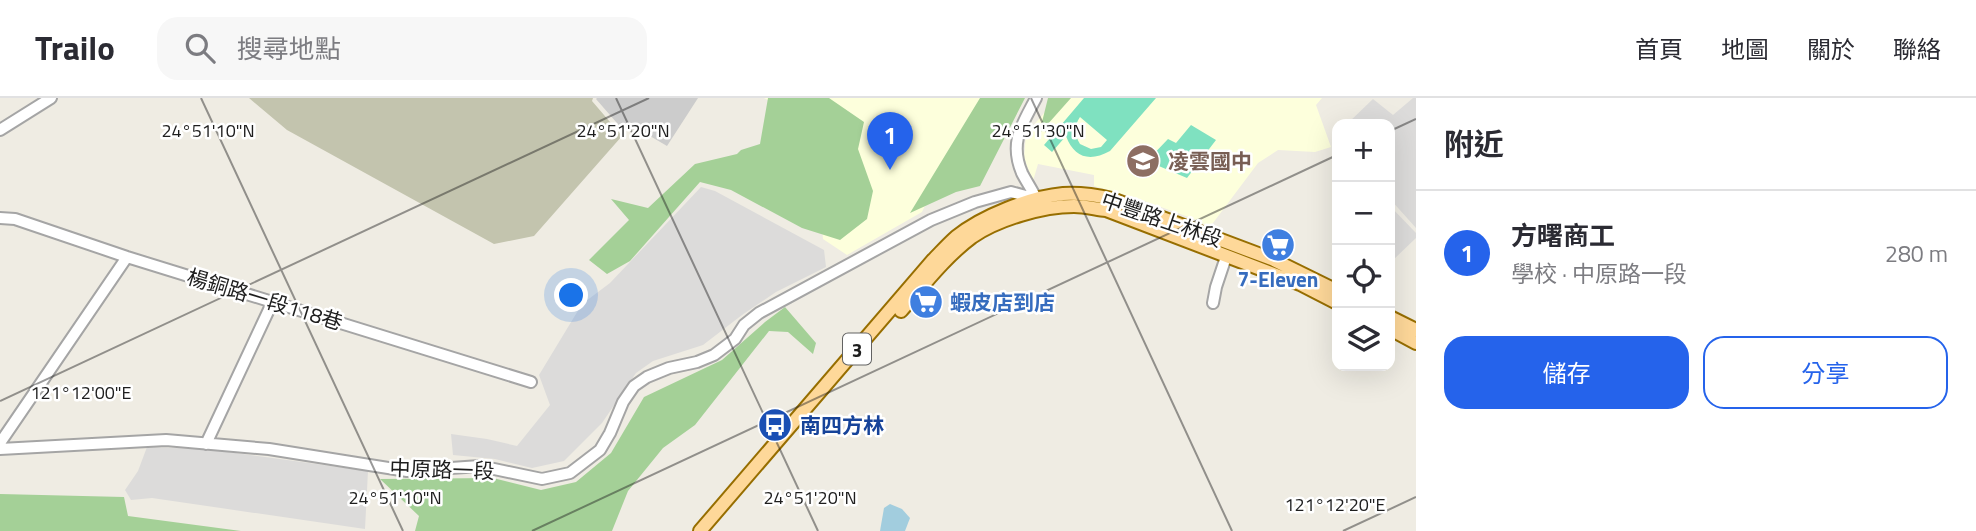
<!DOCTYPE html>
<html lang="zh-TW">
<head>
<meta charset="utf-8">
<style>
  body { margin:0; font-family:"Titillium Web","Noto Sans TC",sans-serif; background:#f7f7f7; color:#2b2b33 }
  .controls { position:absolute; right:21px; top:21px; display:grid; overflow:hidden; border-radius:14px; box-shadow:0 7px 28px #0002 }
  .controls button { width:63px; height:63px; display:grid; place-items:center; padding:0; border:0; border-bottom:2px solid #e1e1e2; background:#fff; color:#2b2b33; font:35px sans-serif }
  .you { position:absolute; left:572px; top:198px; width:24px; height:24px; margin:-18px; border:5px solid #fff; border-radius:50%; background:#1a73e8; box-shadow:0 0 0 10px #1a73e833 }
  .badge { display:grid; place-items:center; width:46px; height:46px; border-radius:50%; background:#2563eb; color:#fff; font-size:23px; font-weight:700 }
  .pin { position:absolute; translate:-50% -58px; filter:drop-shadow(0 2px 4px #0008) }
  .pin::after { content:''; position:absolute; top:37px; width:24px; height:21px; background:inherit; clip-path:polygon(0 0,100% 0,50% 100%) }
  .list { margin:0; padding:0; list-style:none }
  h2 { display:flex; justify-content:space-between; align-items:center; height:91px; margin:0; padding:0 28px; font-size:30px }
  h2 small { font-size:23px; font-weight:400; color:#7c7c81 }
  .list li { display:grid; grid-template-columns:46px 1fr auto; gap:21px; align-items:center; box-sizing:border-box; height:126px; padding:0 28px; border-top:2px solid #e1e1e2 }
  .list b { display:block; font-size:26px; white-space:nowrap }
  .list p { margin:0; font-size:23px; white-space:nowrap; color:#7c7c81 }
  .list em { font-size:23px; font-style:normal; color:#7c7c81 }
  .actions { display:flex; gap:14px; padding:21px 28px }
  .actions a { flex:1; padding:16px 0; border:2px solid #2563eb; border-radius:21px; text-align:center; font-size:24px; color:#2563eb }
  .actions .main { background:#2563eb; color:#fff }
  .icon { flex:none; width:38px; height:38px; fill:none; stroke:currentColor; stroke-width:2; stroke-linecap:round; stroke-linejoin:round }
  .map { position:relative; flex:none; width:1416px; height:433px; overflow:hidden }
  header { display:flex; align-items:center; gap:42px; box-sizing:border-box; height:98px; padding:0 35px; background:#fff; border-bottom:2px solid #e1e1e2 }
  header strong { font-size:33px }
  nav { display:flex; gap:38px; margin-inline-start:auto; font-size:24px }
  .search { width:490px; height:63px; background:#f7f7f7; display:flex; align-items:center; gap:18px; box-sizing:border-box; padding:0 24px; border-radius:21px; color:#7c7c81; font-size:26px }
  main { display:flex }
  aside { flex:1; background:#fff }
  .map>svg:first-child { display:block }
</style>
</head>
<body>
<header>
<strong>Trailo</strong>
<div class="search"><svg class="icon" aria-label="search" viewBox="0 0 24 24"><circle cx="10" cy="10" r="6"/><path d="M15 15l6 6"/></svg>搜尋地點</div>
<nav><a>首頁</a><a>地圖</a><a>關於</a><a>聯絡</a></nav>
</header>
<main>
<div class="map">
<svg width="1416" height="433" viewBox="0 0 1416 433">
  <rect width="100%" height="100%" fill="#efece3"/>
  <path fill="#dcdbda" d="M1413,0H1416V130L1390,101V26H1347L1373,1L1393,17Z
    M701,89L715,93L824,152L826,169L776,194L742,217L703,247L653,263L636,275L602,325L564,363L532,370L495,361L453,357L451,336L487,341L517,348L550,307L539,277L582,206L610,185Z
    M1390,108L1416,135V140L1392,163L1390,161Z
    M147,349L206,351L368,373L365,431L152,400L131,402L125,392L138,373Z"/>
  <path fill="#fdffdc" d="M764,0H991L938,80L922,114L847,157L823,141L820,106L824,31Z
    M1057,0H1322L1316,7L1331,49L1315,54L1278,52L1258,65L1210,129L1194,121L1136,100L1094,88V77L1038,66L1033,83L1024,60L1026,36Z"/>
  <path fill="#ccc" d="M597,0H698L667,48L638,31L623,32L596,1Z"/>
  <path fill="#c3c4ae" d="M249,0H593L592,3L622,38L534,138L494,146L287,32Z"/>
  <path fill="#a4d097" d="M768,0H829L864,24L858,51L873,93L867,121L840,142L802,130L731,92L700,84L630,163L607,176L589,162L629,122L611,101L648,110L695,66L737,56L741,52L760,46Z
    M980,0H1025L980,88L956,94L910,115Z
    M1048,0H1071L1039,36Z
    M785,209L816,245L813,256L788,234L769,233L695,327L663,350L628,393L612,433H415L419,418L380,381L493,380L541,392L576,384L611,355L644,299L722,262L765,224Z
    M0,396L124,399L128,418L241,433H0Z"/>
  <path fill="#7fe1c0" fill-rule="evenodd" d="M1084,0H1156L1110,53C1090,64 1074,60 1066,38L1052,54L1044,47ZM1080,19L1107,42L1101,49L1091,51L1080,46C1074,36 1074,28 1080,19Z
    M891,23L907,34L890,60L874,49Z
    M1191,27L1216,42L1187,80L1147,63L1168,41L1176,45Z"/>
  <path fill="#a2cdde" d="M890,406L902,411L910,420L905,433H880L884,410Z"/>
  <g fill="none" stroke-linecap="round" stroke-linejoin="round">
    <g stroke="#a5a5a5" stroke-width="14">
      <path id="minor" d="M1036,0C1022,27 1009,44 1022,75C1027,85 1034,94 1038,105
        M0,32L51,0
        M0,120L15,121L127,159L531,284
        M1213,205L1216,189L1226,159
        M0,345L127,159
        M206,346L273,203
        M0,351L166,342L269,351L407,373L480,368L542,381L570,375L600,352L610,335L623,304L634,288L647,279L669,270L697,264L714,257L735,241L744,227L759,215L931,122L975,104L1011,94L1037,101"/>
    </g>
    <g stroke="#976e00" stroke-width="16">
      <path id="major" d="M901,213C923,188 945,159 972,139C998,121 1043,108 1074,108C1085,108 1096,111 1106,112L1300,186L1337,205
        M1390,219L1416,232
        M1390,231L1416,245
        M700,433L933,162C940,155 948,146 956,139C982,118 1030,99 1063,96C1080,95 1095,97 1112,101L1274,162L1337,193"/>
    </g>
    <use href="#minor" stroke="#fff" stroke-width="10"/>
    <use href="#major" stroke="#fed899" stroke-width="12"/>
  </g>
  <path fill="none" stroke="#1e1e1e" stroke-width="2" stroke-opacity="0.45" d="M201,0L403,433M616,0L818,433M1031,0L1232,433M1390,33L1416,21M0,303L649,0M532,433L1337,57M1343,433L1416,399"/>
  <defs>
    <g id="school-disc" transform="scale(1.75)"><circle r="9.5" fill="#8d6e63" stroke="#fff"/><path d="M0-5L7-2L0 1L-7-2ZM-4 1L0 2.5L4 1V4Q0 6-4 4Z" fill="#fff"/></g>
    <g id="supermarket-disc" transform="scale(1.75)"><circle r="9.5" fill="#3f7fe0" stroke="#fff"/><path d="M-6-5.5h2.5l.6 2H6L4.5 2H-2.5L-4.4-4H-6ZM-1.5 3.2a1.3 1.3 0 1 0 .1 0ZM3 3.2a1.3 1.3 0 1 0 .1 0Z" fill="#fff"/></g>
    <g id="bus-disc" transform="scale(1.75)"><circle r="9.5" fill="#1a4fb4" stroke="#fff"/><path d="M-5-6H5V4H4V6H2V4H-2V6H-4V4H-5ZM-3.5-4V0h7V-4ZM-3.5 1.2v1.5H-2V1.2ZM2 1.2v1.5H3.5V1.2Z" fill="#fff"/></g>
  </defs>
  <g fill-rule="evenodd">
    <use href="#school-disc" x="1143" y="63"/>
    <use href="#supermarket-disc" x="1278" y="147"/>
    <use href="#supermarket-disc" x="926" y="204"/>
    <use href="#bus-disc" x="775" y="327"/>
  </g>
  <g text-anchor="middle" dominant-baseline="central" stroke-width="5" stroke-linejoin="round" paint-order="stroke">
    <rect fill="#fff" stroke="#626262" stroke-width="2" x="843" y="235.5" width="28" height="31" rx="5"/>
    <g font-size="19" font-weight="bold" fill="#1e1e1e">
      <text x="857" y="251">3</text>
    </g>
    <g font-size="21" font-weight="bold" fill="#785e54" stroke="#fff" text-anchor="start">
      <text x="1168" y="63">凌雲國中</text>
    </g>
    <g font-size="21" fill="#1e1e1e" stroke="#fff">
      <text transform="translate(1162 121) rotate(19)">中豐路上林段</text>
      <text transform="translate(265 201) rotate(17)">楊銅路一段118巷</text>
      <text transform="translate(442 371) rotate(2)">中原路一段</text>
    </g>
    <g font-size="21" font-weight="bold" fill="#366cbe" stroke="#fff">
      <text x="1278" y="181">7-Eleven</text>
      <text x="950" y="204" text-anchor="start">蝦皮店到店</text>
    </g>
    <g font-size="21" font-weight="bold" fill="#164399" stroke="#fff" text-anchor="start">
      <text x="800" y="327">南四方林</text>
    </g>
  </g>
  <g font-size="18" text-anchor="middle" fill="#1e1e1e" stroke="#fff" stroke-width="5" stroke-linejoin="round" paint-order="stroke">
    <text x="208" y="39">24°51'10"N</text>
    <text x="623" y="39">24°51'20"N</text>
    <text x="1038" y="39">24°51'30"N</text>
    <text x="81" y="301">121°12'00"E</text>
    <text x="395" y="406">24°51'10"N</text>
    <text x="810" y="406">24°51'20"N</text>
    <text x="1335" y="413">121°12'20"E</text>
  </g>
</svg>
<div class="controls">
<button>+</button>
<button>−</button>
<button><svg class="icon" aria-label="locate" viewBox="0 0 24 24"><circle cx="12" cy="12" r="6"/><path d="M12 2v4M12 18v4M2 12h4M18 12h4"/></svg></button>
<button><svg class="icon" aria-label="layers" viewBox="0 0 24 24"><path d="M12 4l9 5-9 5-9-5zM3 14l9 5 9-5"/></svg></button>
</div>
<div class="you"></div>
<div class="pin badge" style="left:890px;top:72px">1</div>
</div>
<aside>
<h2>附近<small></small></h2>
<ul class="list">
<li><span class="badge">1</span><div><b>方曙商工</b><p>學校 · 中原路一段</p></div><em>280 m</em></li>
</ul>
<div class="actions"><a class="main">儲存</a><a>分享</a></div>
</aside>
</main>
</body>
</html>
